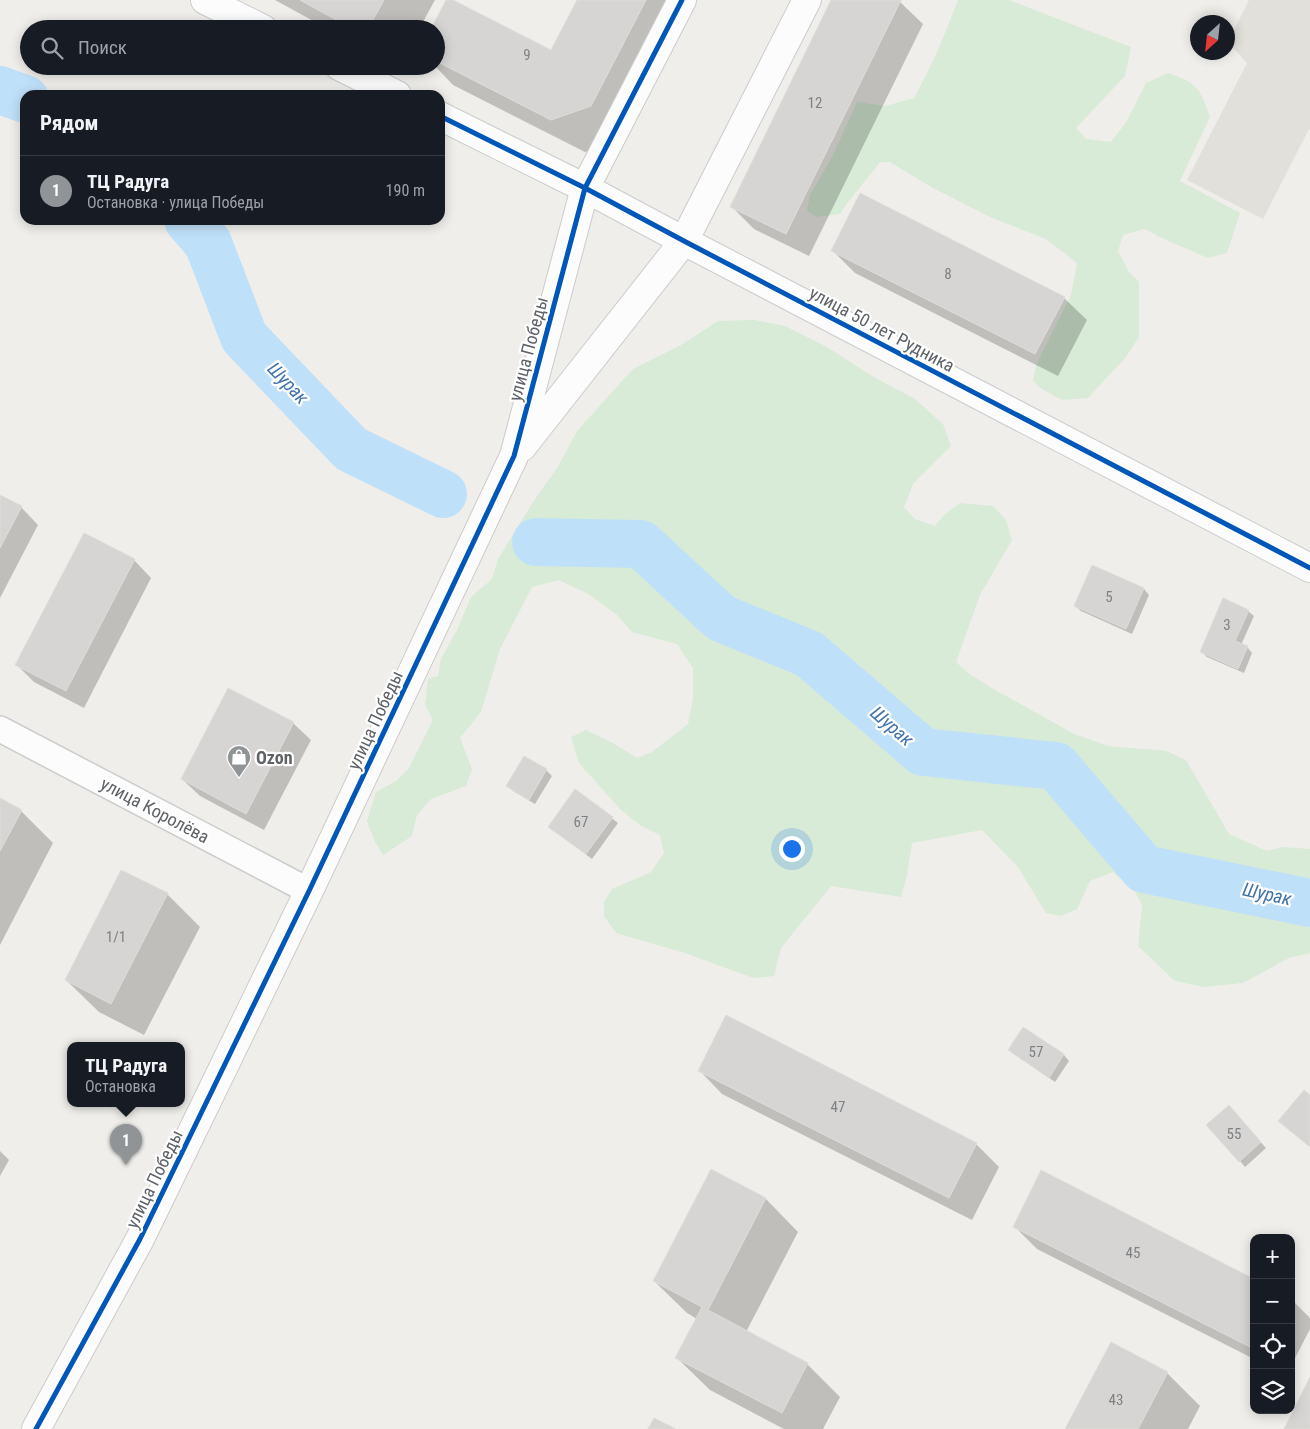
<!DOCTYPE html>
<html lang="ru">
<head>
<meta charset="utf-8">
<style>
  body { margin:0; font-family:"Roboto Condensed",sans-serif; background:#20242c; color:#f1f3f6 }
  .controls { position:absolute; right:15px; bottom:15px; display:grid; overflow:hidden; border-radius:10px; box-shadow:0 2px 12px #0003 }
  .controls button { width:45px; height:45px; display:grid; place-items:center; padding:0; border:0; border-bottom:1px solid #363941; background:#171b24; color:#f1f3f6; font:25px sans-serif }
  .compass { position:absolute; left:1190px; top:15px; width:45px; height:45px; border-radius:50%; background:#171b24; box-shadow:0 2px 12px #0003; rotate:207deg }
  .you { position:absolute; left:791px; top:848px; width:18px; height:18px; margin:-12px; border:4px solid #fff; border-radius:50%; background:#1a73e8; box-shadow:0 0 0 8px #1a73e833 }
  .badge { display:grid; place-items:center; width:32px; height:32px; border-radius:50%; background:#919496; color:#fff; font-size:16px; font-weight:700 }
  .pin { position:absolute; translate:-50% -41px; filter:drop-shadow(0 1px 2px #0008) }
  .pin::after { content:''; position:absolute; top:26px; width:18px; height:15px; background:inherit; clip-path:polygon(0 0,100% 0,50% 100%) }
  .popup { position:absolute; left:67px; top:1042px; width:118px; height:65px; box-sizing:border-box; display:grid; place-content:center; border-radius:10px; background:#171b24; filter:drop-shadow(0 1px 4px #0005); font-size:16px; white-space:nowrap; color:#9ea1a6 }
  .popup b { font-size:19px; color:#f1f3f6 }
  .popup::after { content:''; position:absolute; left:50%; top:100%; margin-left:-10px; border:10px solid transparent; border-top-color:#171b24 }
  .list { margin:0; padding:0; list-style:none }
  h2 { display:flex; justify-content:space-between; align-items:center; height:65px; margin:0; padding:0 20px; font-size:21px }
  h2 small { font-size:16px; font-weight:400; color:#9ea1a6 }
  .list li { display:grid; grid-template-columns:32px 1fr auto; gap:15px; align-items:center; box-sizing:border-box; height:70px; padding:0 20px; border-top:1px solid #363941 }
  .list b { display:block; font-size:19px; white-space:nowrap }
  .list p { margin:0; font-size:16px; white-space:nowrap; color:#9ea1a6 }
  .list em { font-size:16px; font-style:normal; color:#9ea1a6 }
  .icon { flex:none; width:28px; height:28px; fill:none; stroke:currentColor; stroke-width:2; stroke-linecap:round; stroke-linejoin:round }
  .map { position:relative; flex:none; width:1310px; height:1429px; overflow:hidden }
  .search { position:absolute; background:#171b24; box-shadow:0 2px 12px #0003; left:20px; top:20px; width:425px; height:55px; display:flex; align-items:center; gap:12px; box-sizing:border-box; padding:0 18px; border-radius:28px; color:#9ea1a6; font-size:19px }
  .panel { position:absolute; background:#171b24; box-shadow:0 2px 12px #0003; left:20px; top:90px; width:425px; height:135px; border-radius:15px }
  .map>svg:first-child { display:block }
</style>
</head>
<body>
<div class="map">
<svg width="1310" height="1429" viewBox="0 0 1310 1429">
  <rect width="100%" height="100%" fill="#efeeea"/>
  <path fill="#e2e0da" d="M1249,0H1310V130L1309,129L1263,219L1187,180L1247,63L1228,42Z"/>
  <path fill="#d8ebd6" d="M958,0H1009L1131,47L1125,76L1076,128L1086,139L1111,142L1127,121L1146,83L1168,73C1197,83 1200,88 1210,117L1180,181L1240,213L1227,253L1208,258L1168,241L1144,229L1123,235L1118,251L1129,272L1139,282V337L1125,358L1088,398L1062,400L1040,388L1033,380L1036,365L1071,295L1077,263L1046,239L990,217L933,188L890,162H880C867,180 852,195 840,214L816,217L807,210L810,195L833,155L857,102L886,106L914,98C932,66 945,34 958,0Z
    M755,320L785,326L827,347L872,376L915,399L943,424L951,446L913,484L904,507L915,519L935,526L944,515L960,503L993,506L1006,520L1012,540L980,595L956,662L968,673L990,687L1074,734L1108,746L1166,751L1186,760L1229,834L1267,851L1283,847L1310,849V953L1289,958L1243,983L1204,987L1175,981L1138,946L1142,905L1133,888L1113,872L1090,881L1077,909L1061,916L1046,913L1018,867L982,830L912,843L907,875L901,897L831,886L781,948L774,976L753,978L685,953L616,933L604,916V902L612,889L651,872L664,853L660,835L641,826L620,809L579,763L571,737L586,730L613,743L637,758L652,752L688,724L693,698V668L677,644L632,632L617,615L590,595L559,580L532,587L500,649L481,712L460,738L472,769L466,786L431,799L417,815L412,836L383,855L375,842L367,821L376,792L396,781L409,768L433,720L425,705L428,679L438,676L441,659L457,630L471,597L492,579L498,559L533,502L559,465L577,431L633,369L681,345L718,321Z"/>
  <path fill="#0003" d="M275,0H435L419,29H328Z
    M447,0H450L552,52L579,0H685L624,139L585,152L453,85L435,66H436V29Z
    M833,0H898L923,24L809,256L754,229L731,206Z
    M832,250L1064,298L1087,320L1058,376L855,273Z
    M0,496L21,507L38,525L0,598Z
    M134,560L151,578L84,708L34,682L17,665Z
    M1093,567L1144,589L1149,595L1132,634L1081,611L1075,606Z
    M1248,611L1254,616L1241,645L1247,647L1252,653L1244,673L1207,657L1201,651Z
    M293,723L311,740L264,830L200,796L182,779Z
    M546,770L552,776L535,804L513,791L508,786Z
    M576,791L618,823L592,859L549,827Z
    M0,800L21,811L53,843L0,945Z
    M167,894L200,927L144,1035L99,1012L66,980Z
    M1023,1029L1064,1055L1069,1061L1055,1082L1009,1050Z
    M700,1071L976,1144L999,1167L972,1220L722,1094Z
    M1234,1112L1266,1148L1245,1167L1240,1161Z
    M0,1151L9,1160L0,1176Z
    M712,1171L766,1199L798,1232L746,1332L807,1364L840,1397L823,1429H784L710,1390L677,1358L697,1319L687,1313L654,1281Z
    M1014,1226L1254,1280V1359L1037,1249Z
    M1291,1299L1310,1318V1329L1291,1366Z
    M1167,1373L1200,1406L1188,1429H1066Z"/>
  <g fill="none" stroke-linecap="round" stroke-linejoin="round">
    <path stroke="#bfe0f9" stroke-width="48" d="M0,90L25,99
      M188,220L208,243L244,337L351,449L443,494
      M536,542L641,544L721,618L809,654L923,752L1056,766L1144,869L1310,903"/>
  </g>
  <path fill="#d6d5d3" stroke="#deddd9" d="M300,0H384L368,29H353Z
    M446,0H453L551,50L577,0H646L591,106L551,120L436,61V29H431Z
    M831,0H901L786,234L730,207Z
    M860,193L1065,297L1035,354L831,251Z
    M0,495L22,506L0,548Z
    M84,533L135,559L66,691L15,665Z
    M1092,565L1144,588L1126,629L1074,606Z
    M1223,598L1249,610L1235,641L1248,646L1238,669L1200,652Z
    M228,688L294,722L246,814L181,779Z
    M524,756L547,769L529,800L506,786Z
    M575,789L613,817L586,854L548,827Z
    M0,798L22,810L0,851Z
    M121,870L168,893L111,1004L65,980Z
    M726,1015L977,1143L949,1198L698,1071Z
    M1023,1027L1064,1054L1049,1078L1008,1050Z
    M1304,1090L1310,1095V1147L1278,1121Z
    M1229,1105L1261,1142L1239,1162L1206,1125Z
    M711,1169L766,1198L708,1310L808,1363L782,1413L675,1358L702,1307L653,1281Z
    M1041,1170L1254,1279V1349L1013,1227Z
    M1111,1342L1168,1372L1138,1429H1065Z
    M1310,1377V1429H1284Z
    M654,1418L676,1429H648Z"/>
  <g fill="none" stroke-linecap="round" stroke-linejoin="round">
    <g stroke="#cbcccc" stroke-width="28">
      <path id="minor" d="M0,729L309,891"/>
    </g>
    <g stroke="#cbcccc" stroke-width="30">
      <path id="tertiary" d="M205,0L263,29
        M339,66L397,95
        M440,116L585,188L684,241L1310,568
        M522,447L684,241L807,0
        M36,1429L140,1239L309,891L514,456L585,188L682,0"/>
    </g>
    <use href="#minor" stroke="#fdfcfc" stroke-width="25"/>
    <use href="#tertiary" stroke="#fdfcfc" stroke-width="28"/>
    <g stroke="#fff" stroke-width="8">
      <path id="cycleway" d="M440,116L585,188L684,241L1310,568
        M36,1429L140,1239L309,891L514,456L585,188L682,0"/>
    </g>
    <use href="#cycleway" stroke="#0057b8" stroke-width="5"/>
  </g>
  <defs>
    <g id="shop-pin" transform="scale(1.25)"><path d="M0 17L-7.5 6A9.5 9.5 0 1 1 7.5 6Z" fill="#919496" stroke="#fff"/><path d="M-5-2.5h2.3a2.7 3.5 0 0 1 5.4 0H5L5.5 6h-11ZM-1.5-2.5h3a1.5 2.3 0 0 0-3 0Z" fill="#fff"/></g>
  </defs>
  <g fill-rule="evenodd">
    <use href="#shop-pin" x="239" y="757"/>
  </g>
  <g text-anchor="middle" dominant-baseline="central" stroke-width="4.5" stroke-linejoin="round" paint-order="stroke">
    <g font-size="15" fill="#7e8184">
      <text x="527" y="55">9</text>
      <text x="815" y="103">12</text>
      <text x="948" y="274">8</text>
      <text x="1109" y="597">5</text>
      <text x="1227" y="625">3</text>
      <text x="581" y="822">67</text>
      <text x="116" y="937">1/1</text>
      <text x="1036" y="1052">57</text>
      <text x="838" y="1107">47</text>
      <text x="1234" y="1134">55</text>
      <text x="1133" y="1253">45</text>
      <text x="1116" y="1400">43</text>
    </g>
    <g font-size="18" fill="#5f6368" stroke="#fff">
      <text transform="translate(882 329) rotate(28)">улица 50 лет Рудника</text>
      <text transform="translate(528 349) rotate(-75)">улица Победы</text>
      <text transform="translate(375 720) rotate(-65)">улица Победы</text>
      <text transform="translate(155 810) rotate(28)">улица Королёва</text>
      <text transform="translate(154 1179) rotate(-64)">улица Победы</text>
    </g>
    <g font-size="18" font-weight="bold" fill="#5f6368" stroke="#fff" text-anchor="start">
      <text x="256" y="757">Ozon</text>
    </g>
    <g font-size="19" font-style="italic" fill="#4174aa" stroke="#fff">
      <text transform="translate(288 383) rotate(46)">Шурак</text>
      <text transform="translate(892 726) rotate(41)">Шурак</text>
      <text transform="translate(1267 894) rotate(12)">Шурак</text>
    </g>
  </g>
</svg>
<div class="controls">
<button>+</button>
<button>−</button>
<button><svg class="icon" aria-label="locate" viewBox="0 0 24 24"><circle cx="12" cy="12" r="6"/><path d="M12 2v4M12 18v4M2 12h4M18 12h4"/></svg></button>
<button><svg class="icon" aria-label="layers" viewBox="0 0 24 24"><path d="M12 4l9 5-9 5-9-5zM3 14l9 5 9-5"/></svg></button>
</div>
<svg class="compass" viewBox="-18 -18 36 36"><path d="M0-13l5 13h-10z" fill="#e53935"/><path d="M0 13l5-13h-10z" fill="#9ea1a6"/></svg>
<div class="you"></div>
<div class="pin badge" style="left:126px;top:1165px">1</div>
<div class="popup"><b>ТЦ Радуга</b>Остановка</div>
<div class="search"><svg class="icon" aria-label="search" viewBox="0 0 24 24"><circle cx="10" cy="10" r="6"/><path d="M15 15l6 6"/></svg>Поиск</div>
<section class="panel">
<h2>Рядом<small></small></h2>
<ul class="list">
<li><span class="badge">1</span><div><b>ТЦ Радуга</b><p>Остановка · улица Победы</p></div><em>190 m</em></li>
</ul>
</section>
</div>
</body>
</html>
